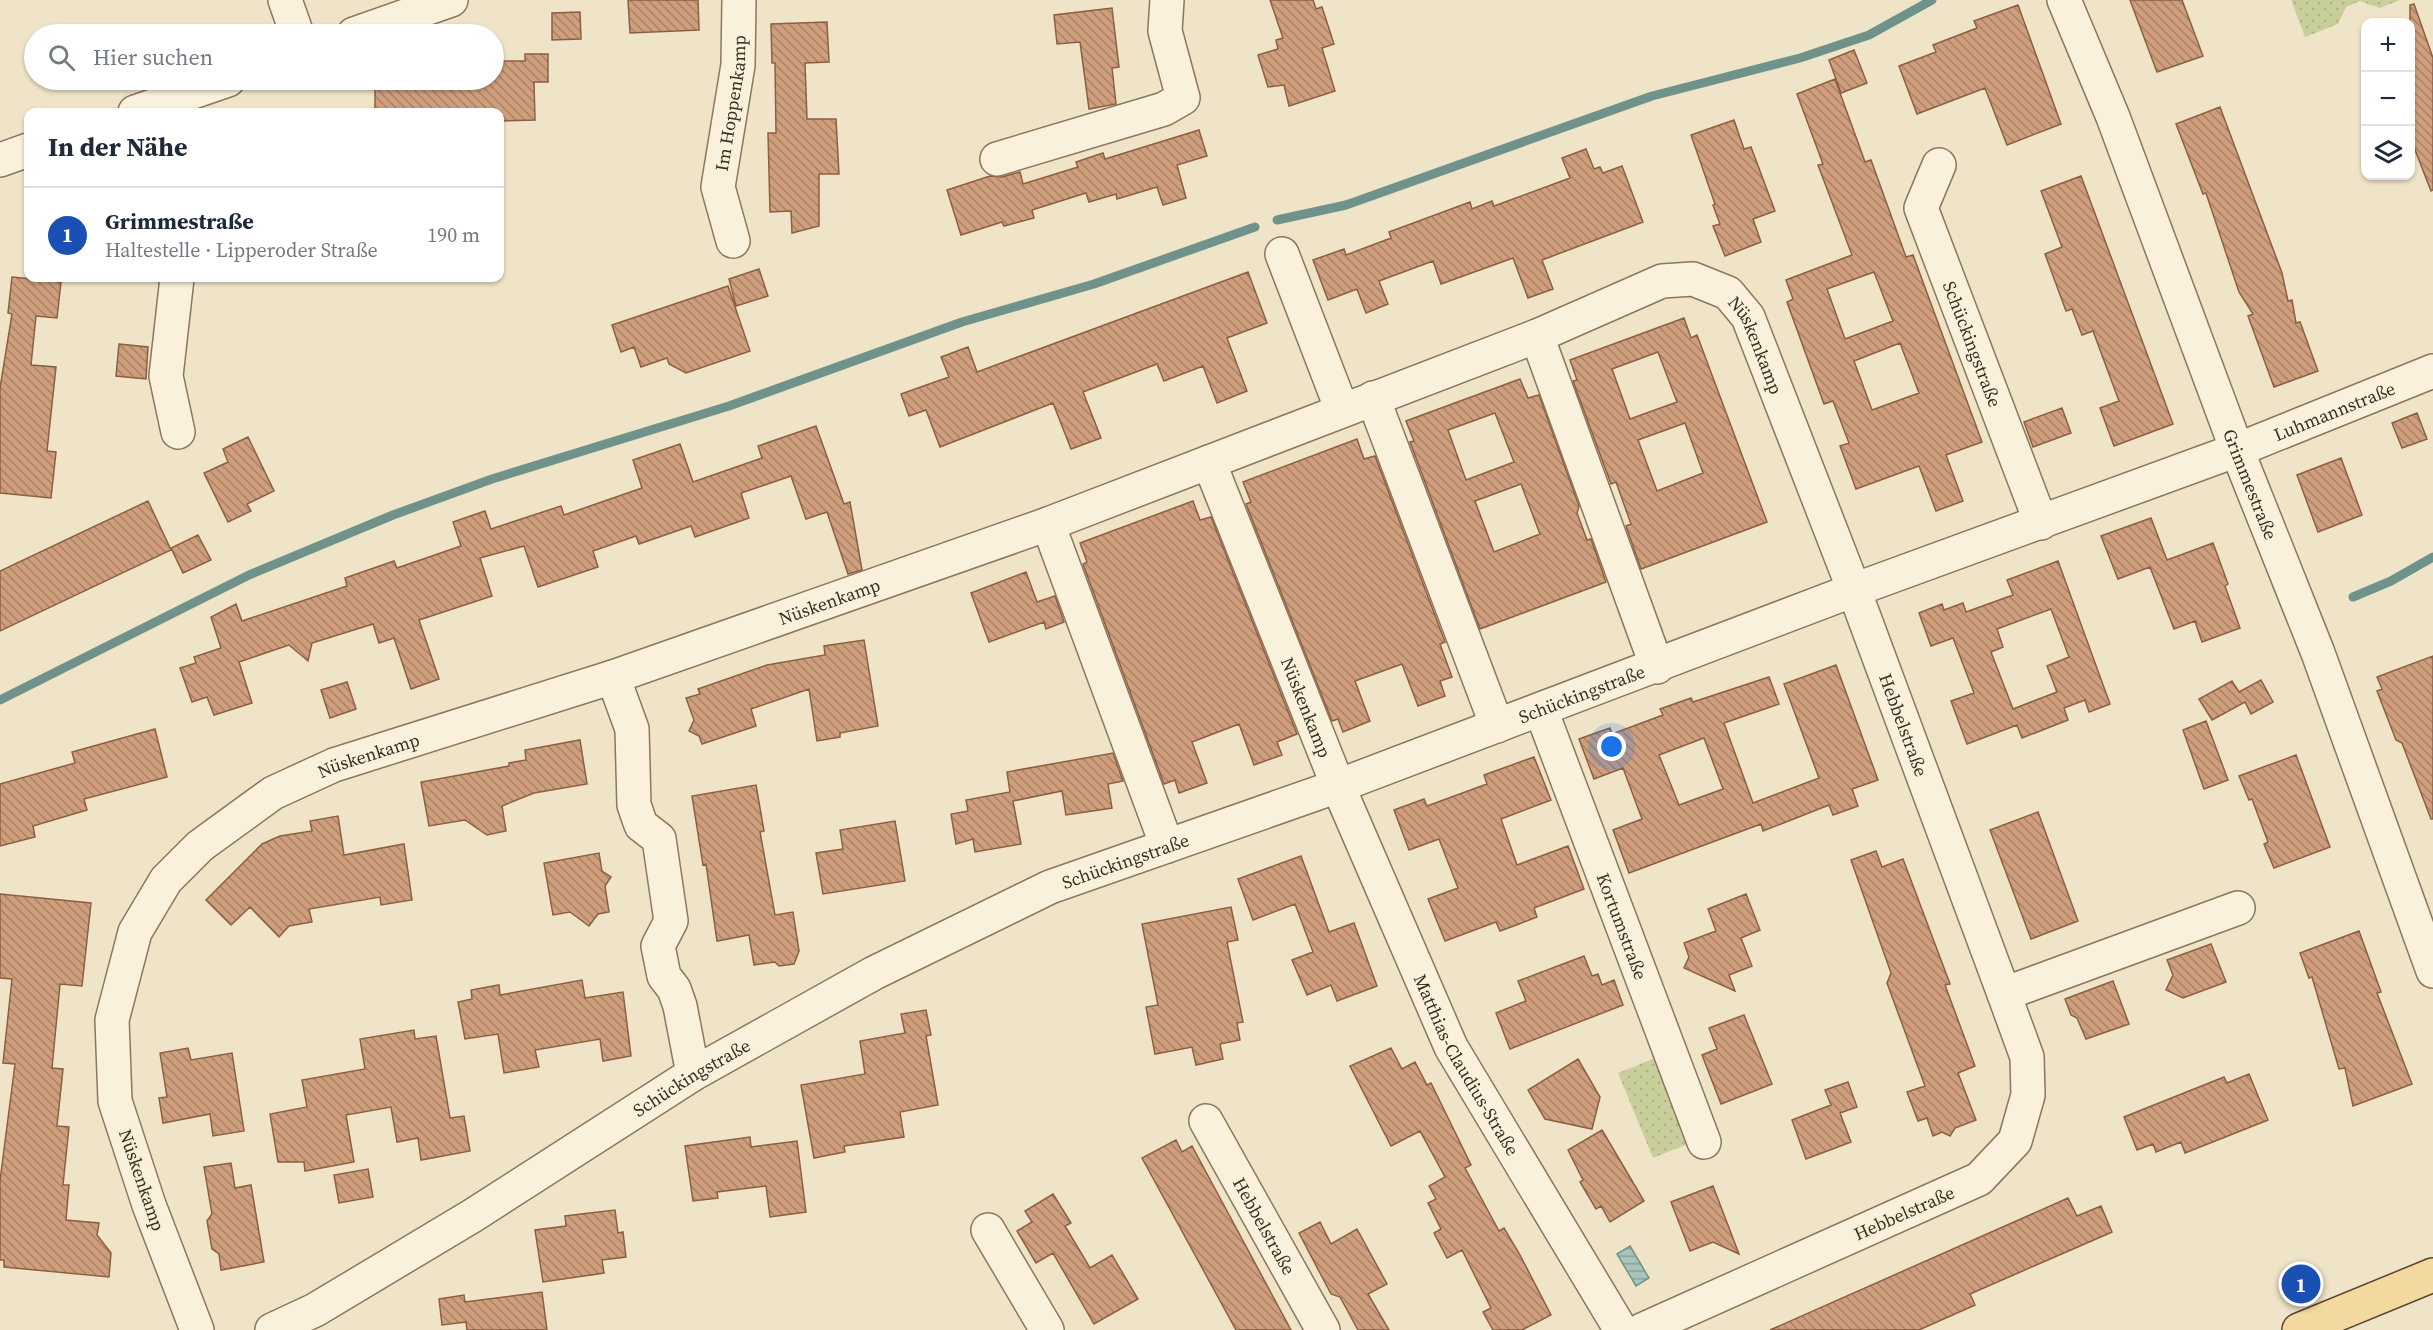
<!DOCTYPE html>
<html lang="de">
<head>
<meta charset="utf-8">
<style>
  body { margin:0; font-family:"Source Serif 4",serif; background:#f6f6f7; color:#1f2937 }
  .controls { position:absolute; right:18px; top:18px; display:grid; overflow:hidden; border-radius:12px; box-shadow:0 2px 4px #0004 }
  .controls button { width:54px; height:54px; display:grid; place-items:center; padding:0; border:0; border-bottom:2px solid #e0e1e3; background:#fff; color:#1f2937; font:30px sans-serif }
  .you { position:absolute; left:1612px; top:747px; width:21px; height:21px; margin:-15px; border:4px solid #fff; border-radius:50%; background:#1a73e8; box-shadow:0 0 0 9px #1a73e833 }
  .badge { display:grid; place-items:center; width:39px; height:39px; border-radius:50%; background:#9e2a2b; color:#fff; font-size:20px; font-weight:700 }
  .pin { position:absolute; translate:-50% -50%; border:3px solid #fff; box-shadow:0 2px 6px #0006 }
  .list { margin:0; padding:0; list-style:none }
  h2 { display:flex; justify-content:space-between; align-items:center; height:78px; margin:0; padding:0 24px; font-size:26px }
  h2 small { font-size:20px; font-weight:400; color:#747a83 }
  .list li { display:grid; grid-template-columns:39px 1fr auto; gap:18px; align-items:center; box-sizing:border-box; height:96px; padding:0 24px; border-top:2px solid #e0e1e3 }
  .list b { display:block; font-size:22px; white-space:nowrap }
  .list p { margin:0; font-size:20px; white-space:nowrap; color:#747a83 }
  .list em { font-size:20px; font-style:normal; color:#747a83 }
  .icon { flex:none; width:33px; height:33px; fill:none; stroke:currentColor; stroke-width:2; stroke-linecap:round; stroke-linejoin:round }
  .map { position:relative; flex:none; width:2433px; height:1330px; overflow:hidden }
  .search { position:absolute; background:#fff; box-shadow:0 2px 4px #0004; left:24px; top:24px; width:480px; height:66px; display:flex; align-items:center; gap:15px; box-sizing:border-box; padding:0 21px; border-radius:33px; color:#747a83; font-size:22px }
  .panel { position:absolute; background:#fff; box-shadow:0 2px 4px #0004; left:24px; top:108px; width:480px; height:174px; border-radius:12px }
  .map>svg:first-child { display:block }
</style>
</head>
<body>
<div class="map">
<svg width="2433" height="1330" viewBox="0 0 2433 1330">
  <defs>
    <pattern id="grass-dots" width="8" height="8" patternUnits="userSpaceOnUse" patternTransform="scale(1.5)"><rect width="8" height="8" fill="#c9cf9b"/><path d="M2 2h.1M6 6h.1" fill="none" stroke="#aeb285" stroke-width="1.8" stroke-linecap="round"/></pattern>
    <pattern id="water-rules" width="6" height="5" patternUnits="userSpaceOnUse" patternTransform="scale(1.5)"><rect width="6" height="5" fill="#a9c4bc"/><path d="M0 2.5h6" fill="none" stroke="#8ba098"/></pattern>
    <pattern id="building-back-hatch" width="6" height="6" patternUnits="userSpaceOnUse" patternTransform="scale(1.5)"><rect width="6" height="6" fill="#cf9f7d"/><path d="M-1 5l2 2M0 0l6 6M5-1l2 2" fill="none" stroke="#a98266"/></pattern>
  </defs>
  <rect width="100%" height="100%" fill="#f0e4c8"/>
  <path fill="url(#grass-dots)" d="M2291,0H2400L2380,8L2360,1L2346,7L2338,24L2305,37Z
    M1660,1056L1695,1141L1653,1158L1618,1073Z"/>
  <path fill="url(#water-rules)" stroke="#6f938a" stroke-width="1.5" d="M1630,1246L1649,1278L1636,1286L1617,1254Z"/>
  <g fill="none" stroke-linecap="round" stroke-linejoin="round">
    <path stroke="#6f938a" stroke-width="9" d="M1277,220L1346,205L1652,96L1800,58L1869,35L1932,0
      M2353,597L2391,581L2433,557
      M0,700L249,575L393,515L492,479L729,406L962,322L1094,284L1255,227"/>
  </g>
  <path fill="url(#building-back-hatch)" stroke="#8d5f41" stroke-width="1.5" fill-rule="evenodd" d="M628,0H698L699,30L630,33Z
    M1270,0H1313L1316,9L1322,7L1334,44L1322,48L1335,91L1289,106L1284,85L1268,87L1258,55L1278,49L1276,40L1283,38Z
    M2130,0H2182L2203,56L2157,72Z
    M2414,4L2433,58V190L2431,191L2410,137V5Z
    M2018,5L2061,124L2007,145L1985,88L1917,114L1899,66L1936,52L1933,45L1977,28L1974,21Z
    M1112,8L1119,67L1112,68L1116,104L1089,109L1080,42L1057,44L1054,15Z
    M580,12L581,39L552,40V13Z
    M827,22L829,62L805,63L807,119H836L839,174H819V226L792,233L791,211L770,212L768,133H776L775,63H772L771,24Z
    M1854,50L1867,83L1841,93L1829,60Z
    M525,54H548V82H534L535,120L500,121V112H375V82H408V80H494V61H525Z
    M1835,79L1865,162L1871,160L1906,257L1913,255L1982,442L1946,455L1963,501L1936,511L1919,466L1856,489L1840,446L1849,443L1833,401L1824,404L1787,302L1793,299L1786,280L1852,255L1818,165L1823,164L1797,94ZM1874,272L1893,321L1845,339L1827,289ZM1900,343L1919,393L1872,410L1854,361Z
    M2220,107L2282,273L2288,301L2292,300L2296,323L2300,322L2318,371L2274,387L2248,316L2253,314L2239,292L2206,193L2203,194L2176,124Z
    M1734,120L1744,149L1751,147L1775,211L1753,219L1761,242L1725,256L1713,226L1720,224L1713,205L1715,204L1691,135Z
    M1199,130L1207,156L1177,165L1186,198L1163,205L1157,187L1117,199L1116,194L1089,202L1086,193L1032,210L1034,218L1004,226L1002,222L961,235L947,190L990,176L1002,177L1020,172L1023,184L1078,167L1076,162L1103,153L1105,159Z
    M1586,149L1594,169L1600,167L1603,173L1622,166L1643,222L1542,260L1553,289L1528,298L1513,258L1441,284L1433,261L1379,281L1388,304L1366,313L1357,289L1328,300L1313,260L1344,249L1346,255L1391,238L1389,232L1470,202L1472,209L1492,201L1494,206L1570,178L1562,158Z
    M2081,176L2173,424L2114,446L2100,408L2119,401L2093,331L2082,335L2072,309L2066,311L2045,254L2062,247L2041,191Z
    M759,269L768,296L736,306L729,279Z
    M1248,272L1267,323L1227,338L1247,391L1217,403L1203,366L1164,381L1157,364L1083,392L1101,438L1071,449L1053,403L940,447L926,410L909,416L901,394L949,377L941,357L968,347L977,372Z
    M12,277L61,282L57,318L36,316L31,365L56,367L47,451L56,452L51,498L0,493V388L12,314L8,313Z
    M728,286L750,351L686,373L669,364L667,358L641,367L634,347L621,352L612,325Z
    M1684,318L1691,338L1697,335L1767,522L1641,569L1626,526L1631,524L1616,482L1611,484L1573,381L1577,380L1570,360ZM1658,352L1677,402L1630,419L1612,369ZM1685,423L1703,473L1657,491L1638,440Z
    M119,344L148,347L146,379L116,376Z
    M1520,379L1528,398L1539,395L1579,506L1577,513L1587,540L1591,539L1606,582L1480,629L1410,442L1414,441L1406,421ZM1495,413L1514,462L1466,480L1448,430ZM1521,484L1540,534L1494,552L1475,501Z
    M2062,408L2071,433L2033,447L2024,422Z
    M2417,413L2427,439L2402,448L2392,423Z
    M816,426L844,504L850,502L862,570L848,574L827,512L806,519L791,476L741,493L749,518L695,537L691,526L639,544L636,536L593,551L598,567L538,587L524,546L480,558L492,596L419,620L439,679L411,689L394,638L379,643L373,624L312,643L308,661L289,645L239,662L252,703L214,715L207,697L192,702L180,668L196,663L194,657L221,648L211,617L236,604L242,621L347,586L345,578L394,561L397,568L461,546L453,522L485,511L491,529L561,506L564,515L642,488L633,460L680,444L693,482L762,458L758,446Z
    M248,437L274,491L247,504L251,511L228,522L204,473L228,462L223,449Z
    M1357,439L1364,459L1375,456L1445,642L1440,644L1452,677L1440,681L1445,696L1418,706L1402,664L1355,681L1370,721L1343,732L1338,719L1332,721L1246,504L1251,502L1243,482Z
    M2341,458L2362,515L2318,532L2297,475Z
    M148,501L171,550L0,631V571Z
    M1193,501L1200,520L1211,517L1297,734L1277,742L1282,755L1254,765L1239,724L1192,742L1207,783L1179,793L1175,780L1164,784L1083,564L1087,562L1080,543Z
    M2151,518L2167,560L2213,543L2228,584L2225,586L2240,628L2202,642L2195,621L2174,629L2150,567L2118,579L2101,536Z
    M198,535L211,560L183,573L171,548Z
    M2058,561L2110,704L2089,712L2085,700L2064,708L2068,720L2022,738L2017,725L1967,744L1951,701L1974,693L1953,638L1931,646L1919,613L1942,604L1944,610L1963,603L1966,612L2013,595L2007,580ZM2051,609L2069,657L2047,666L2057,692L2013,709L1991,652L2003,647L1997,629Z
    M1026,572L1037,602L1055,596L1064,622L1046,629L1044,622L989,642L971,593Z
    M864,640L878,726L840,733V737L817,741L809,689L751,709L756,726L702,744L699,736L689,731L694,720L686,698L700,694L698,689L767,665L825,655L824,646Z
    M2433,656V819H2431L2402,743L2396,740L2377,691L2382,689L2377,677Z
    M1836,665L1878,780L1852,789L1858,806L1833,815L1829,805L1763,831L1761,824L1629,873L1613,830L1642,819L1623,768L1594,779L1579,739L1610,728L1612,734L1663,715L1660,709L1691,698L1693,702L1769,677L1779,704L1724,723L1753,803L1819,778L1784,684ZM1704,738L1723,789L1679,805L1659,755Z
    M2261,680L2273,702L2251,714L2245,702L2212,720L2199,699L2232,681L2239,692Z
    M347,682L356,709L330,718L321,690Z
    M2206,721L2228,780L2204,789L2183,730Z
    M155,729L167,777L84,799L87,810L33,826L35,837L0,846V784L75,763L72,752Z
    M580,740L587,784L534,793L502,806L506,831L487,835L465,820L429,826L421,782L509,766V763L526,760L525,750Z
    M1113,753L1123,781L1108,784L1112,808L1066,815L1062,791L1013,801L1021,844L975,852L973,839L956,844L951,814L968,811L966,800L1010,792L1007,772Z
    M2296,755L2330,847L2274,868L2264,844L2268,842L2252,799L2249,800L2239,776Z
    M1534,757L1551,800L1501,819L1517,865L1568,846L1584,889L1534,908L1537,917L1519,924L1500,931L1496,922L1445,941L1428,899L1458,888L1439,839L1409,850L1394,810L1424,799L1427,806L1487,784L1484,775Z
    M756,785L764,831L760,832L775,915L793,912L799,951L794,964L779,966L775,962L754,965L749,935L717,941L706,864L703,865L692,796Z
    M2038,812L2078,921L2031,939L1990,830Z
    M338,816L344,855L404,844L412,900L381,905L380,897L309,909L312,922L289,926L279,937L250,907L231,925L206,900L262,844L280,836L312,831L310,821Z
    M895,821L905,881L823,894L816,853L843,849L840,830Z
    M1876,851L1882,867L1903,859L1950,984L1945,985L1975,1066L1958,1073L1976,1120L1955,1128L1950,1136L1942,1132L1933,1136L1927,1118L1918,1121L1907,1092L1925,1086L1887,983L1891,973L1851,860Z
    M599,853L602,871L611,877L605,886L609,912L598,914L589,926L570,912L553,915L544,863Z
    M1301,856L1329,932L1354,923L1377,986L1337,1001L1331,985L1307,995L1292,960L1313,952L1295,904L1253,920L1238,879Z
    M0,894L91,903L82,986L60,984L52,1068L63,1069L57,1126L69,1127L63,1185H69L66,1220L99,1223L97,1235L111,1253L109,1277L4,1267V1260H0V1181L15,1064L3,1063L12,979L0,978Z
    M1746,894L1760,930L1741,938L1752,966L1729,975L1735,991L1684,968L1689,957L1684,943L1716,931L1708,909Z
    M1231,907L1238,940L1227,942L1243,1022L1237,1023L1240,1040L1220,1044L1223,1059L1196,1065L1192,1047L1155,1054L1146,1007L1158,1005L1142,924Z
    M2359,931L2381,992L2377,993L2412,1084L2353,1106L2345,1068L2339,1069L2312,977L2309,978L2300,953Z
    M2211,944L2226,982L2183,998L2166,990L2173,975L2167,960Z
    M1584,956L1592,976L1598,974L1602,985L1614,980L1623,1005L1510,1049L1496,1013L1526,1001L1518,981Z
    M582,980L585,998L623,992L631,1056L603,1061L600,1039L535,1050L539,1067L504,1073L498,1034L465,1039L458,1002L472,999L471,990L499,985L500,995Z
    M2113,981L2129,1024L2086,1039L2077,1018L2071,1015L2065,999Z
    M926,1010L931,1035L926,1036L938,1105L900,1112L904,1137L844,1146L845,1152L814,1158L801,1085L865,1074L860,1041L905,1033L901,1014Z
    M1744,1015L1772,1084L1721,1104L1702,1055L1717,1049L1709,1028Z
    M414,1030L415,1039L436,1036L450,1118L464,1116L470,1151L421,1160L418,1138L397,1142L391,1107L346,1115L354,1162L305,1171L304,1162H278L270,1114L307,1107L302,1080L365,1069L360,1039Z
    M188,1048L191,1060L232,1053L244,1131L213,1136L210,1114L163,1123L159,1098L167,1097L160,1053Z
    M1391,1048L1402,1069L1415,1062L1427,1085L1431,1083L1471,1165L1465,1168L1499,1231L1504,1228L1520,1255L1551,1315L1522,1330H1493L1483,1312L1491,1308L1462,1250L1447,1258L1434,1233L1441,1229L1428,1203L1436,1199L1429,1186L1445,1177L1420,1131L1391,1146L1350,1066Z
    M1578,1059L1600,1097L1592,1129L1545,1119L1528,1090Z
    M2249,1074L2268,1120L2185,1153L2181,1142L2156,1152L2153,1144L2137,1150L2124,1117L2224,1077L2227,1083Z
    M1848,1082L1857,1107L1840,1113L1851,1142L1806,1159L1792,1120L1831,1105L1825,1090Z
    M1602,1130L1644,1201L1610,1222L1601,1206L1596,1209L1580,1182L1583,1180L1568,1150Z
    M750,1137L751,1147L797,1141L806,1212L770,1217L766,1186L717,1192L718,1198L693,1201L685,1146Z
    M1176,1140L1182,1152L1192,1146L1291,1330H1236L1142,1158Z
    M231,1163L235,1188L251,1185L264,1262L221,1270L219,1254L212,1249L207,1221L212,1214L204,1167Z
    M368,1169L373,1197L339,1203L334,1175Z
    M1713,1186L1739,1254L1713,1242L1690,1251L1671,1202Z
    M1053,1194L1071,1223L1065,1226L1090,1268L1112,1255L1138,1299L1094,1324L1053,1253L1036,1263L1017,1231L1032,1222L1025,1211Z
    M2068,1198L2077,1216L2101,1206L2112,1232L1970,1294L1975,1305L1919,1330H1770Z
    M615,1210L618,1233L623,1232L626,1257L602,1260L604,1273L543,1282L535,1230L566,1226L565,1216Z
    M1320,1222L1331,1244L1357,1229L1387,1284L1368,1294L1389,1330H1358L1340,1297L1331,1294L1299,1233Z
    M542,1292L547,1330H467L466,1322L442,1325L439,1299L464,1295L465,1302Z"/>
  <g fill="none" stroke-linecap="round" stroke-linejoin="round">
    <g stroke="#8d765c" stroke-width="36">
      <g id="minor">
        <path d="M285,0L297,34"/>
        <path id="s1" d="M2064,0L2113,117L2237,450L2318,653L2433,971"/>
        <path d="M354,34L451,0"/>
        <path d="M135,112L228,80"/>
        <path d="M997,159L1164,109L1183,98L1165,31L1167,0"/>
        <path d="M0,160L28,150"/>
        <path id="s2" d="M1939,165L1921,208L2041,523"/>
        <path id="s3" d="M733,241L718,187L738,65L739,0"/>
        <path d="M1282,254L1342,410"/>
        <path d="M177,278L166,376L178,432"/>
        <path d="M1537,336L1657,667"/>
        <path d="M1373,398L1497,726"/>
        <path id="s4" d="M1209,462L1338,786L1451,1047L1621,1330"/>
        <path d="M1048,524L1167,846"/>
        <path d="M613,677L632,729L634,805L641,825L659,839L671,921L658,946L664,976L674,989L680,1006L693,1074"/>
        <path id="s5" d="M1541,710L1704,1142"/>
        <path d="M2004,994L2238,908"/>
        <path id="s6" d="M1206,1121L1323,1330"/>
        <path d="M988,1230L1047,1330"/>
        <path id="s7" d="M197,1330L149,1205L115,1101L112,1020L135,932L166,880L200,846L273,793L334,765L613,677L1048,524L1537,336L1662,281L1693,279L1728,293L1748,317L1854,590L2004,994L2027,1057L2028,1095L2015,1141L1979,1179L1642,1330"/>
        <path id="s8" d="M272,1330L315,1310L472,1216L693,1074L874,973L1050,887L1338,786L1854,590L2237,450L2433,371"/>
      </g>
    </g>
    <g stroke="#5b4430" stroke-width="36">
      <path id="major" d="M2299,1330L2433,1275"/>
    </g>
    <use href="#minor" stroke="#faf1dc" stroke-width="33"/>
    <use href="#major" stroke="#f3d9a0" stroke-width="33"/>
  </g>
  <g text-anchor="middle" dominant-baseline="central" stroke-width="4.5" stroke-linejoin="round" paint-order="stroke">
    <g font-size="18" fill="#3d2e20" stroke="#f7eed8">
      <text stroke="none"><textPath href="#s3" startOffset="141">Im Hoppenkamp</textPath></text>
      <text stroke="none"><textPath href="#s2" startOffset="192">Schückingstraße</textPath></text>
      <text stroke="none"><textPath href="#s7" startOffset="2224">Nüskenkamp</textPath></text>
      <text stroke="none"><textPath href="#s8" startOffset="2266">Luhmannstraße</textPath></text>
      <text stroke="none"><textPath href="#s1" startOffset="519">Grimmestraße</textPath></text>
      <text stroke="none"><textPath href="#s7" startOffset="1203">Nüskenkamp</textPath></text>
      <text stroke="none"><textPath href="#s8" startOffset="1462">Schückingstraße</textPath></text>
      <text stroke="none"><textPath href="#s4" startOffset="264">Nüskenkamp</textPath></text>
      <text stroke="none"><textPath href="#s7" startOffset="2632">Hebbelstraße</textPath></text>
      <text stroke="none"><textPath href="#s7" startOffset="717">Nüskenkamp</textPath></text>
      <text stroke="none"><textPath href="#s8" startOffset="976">Schückingstraße</textPath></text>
      <text stroke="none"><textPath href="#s5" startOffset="231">Kortumstraße</textPath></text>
      <text stroke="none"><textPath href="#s4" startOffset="656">Matthias-Claudius-Straße</textPath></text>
      <text stroke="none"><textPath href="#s8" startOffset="490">Schückingstraße</textPath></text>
      <text transform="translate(142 1180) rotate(71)">Nüskenkamp</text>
      <text transform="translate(1904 1213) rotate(-24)">Hebbelstraße</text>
      <text stroke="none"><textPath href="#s6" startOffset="120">Hebbelstraße</textPath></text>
    </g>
  </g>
</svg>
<div class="controls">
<button>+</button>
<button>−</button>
<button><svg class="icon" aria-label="layers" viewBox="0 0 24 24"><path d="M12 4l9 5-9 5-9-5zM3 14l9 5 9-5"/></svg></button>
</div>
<div class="you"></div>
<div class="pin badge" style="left:2301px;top:1284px;background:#1a4fb4">1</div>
<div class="search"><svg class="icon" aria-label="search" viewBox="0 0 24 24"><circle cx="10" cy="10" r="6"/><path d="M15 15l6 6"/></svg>Hier suchen</div>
<section class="panel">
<h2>In der Nähe<small></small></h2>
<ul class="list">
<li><span class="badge" style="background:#1a4fb4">1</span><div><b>Grimmestraße</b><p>Haltestelle · Lipperoder Straße</p></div><em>190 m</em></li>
</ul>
</section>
</div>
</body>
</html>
